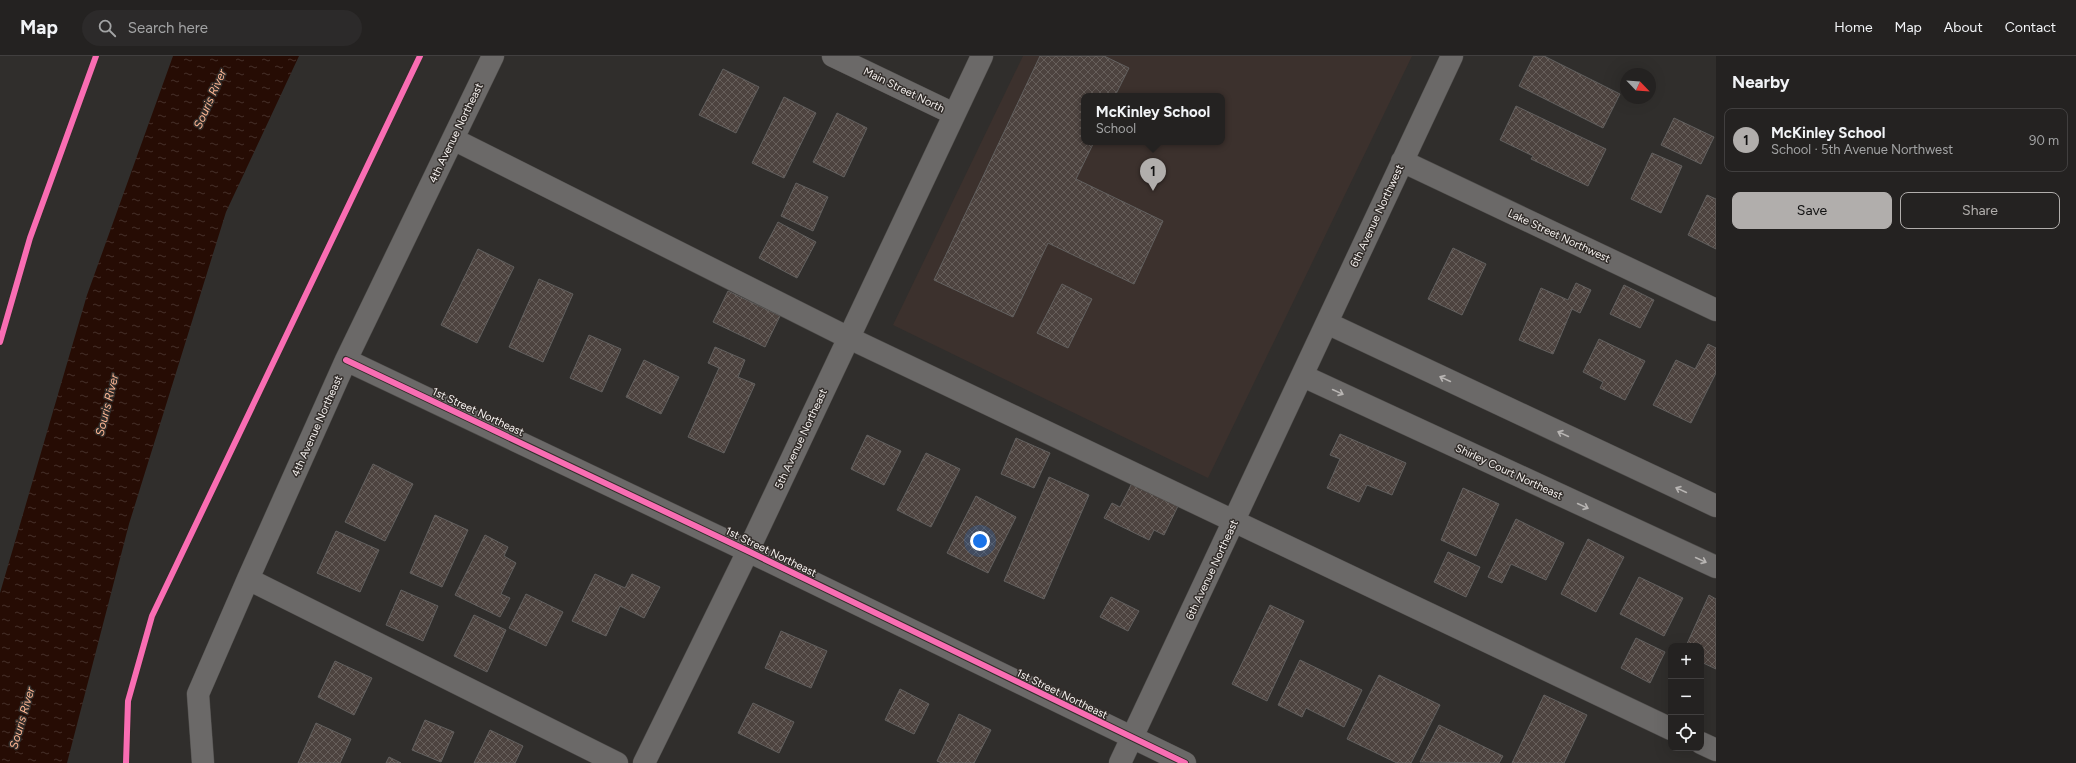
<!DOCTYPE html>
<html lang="en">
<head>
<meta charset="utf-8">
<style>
  body { margin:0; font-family:Figtree,sans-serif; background:#2c2a2a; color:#f1f3f6 }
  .controls { position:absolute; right:12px; bottom:12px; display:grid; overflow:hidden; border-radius:8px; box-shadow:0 4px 16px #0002 }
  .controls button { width:36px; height:36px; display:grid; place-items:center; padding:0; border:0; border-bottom:1px solid #413f3f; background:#242221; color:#f1f3f6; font:20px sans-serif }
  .compass { position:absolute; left:1620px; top:12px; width:36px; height:36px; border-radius:50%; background:#242221; box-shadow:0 4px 16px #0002; rotate:115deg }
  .you { position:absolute; left:980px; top:485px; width:14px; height:14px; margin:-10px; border:3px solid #fff; border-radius:50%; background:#1a73e8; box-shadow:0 0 0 6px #1a73e833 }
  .badge { display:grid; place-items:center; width:26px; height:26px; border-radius:50%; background:#b1aeac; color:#111; font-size:13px; font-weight:700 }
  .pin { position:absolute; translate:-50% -33px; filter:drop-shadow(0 1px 2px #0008) }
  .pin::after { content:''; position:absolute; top:21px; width:14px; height:12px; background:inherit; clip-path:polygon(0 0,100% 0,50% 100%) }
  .popup { position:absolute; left:1081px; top:37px; width:144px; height:52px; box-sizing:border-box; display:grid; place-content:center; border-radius:8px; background:#242221; filter:drop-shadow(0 1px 3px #0005); font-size:13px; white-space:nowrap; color:#a3a4a5 }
  .popup b { font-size:15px; color:#f1f3f6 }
  .popup::after { content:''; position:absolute; left:50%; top:100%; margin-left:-8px; border:8px solid transparent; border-top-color:#242221 }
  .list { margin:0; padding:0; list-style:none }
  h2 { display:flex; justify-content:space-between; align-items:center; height:52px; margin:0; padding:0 16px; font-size:17px }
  h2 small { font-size:13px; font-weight:400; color:#a3a4a5 }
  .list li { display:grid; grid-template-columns:26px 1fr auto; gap:12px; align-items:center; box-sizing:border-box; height:64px; margin:0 8px 8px; padding:0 8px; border:1px solid #413f3f; border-radius:8px }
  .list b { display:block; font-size:15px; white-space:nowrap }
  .list p { margin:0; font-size:13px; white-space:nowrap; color:#a3a4a5 }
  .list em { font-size:13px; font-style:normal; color:#a3a4a5 }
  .actions { display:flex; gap:8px; padding:12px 16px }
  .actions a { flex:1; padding:9px 0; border:1px solid #b1aeac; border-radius:8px; text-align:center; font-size:14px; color:#b1aeac }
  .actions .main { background:#b1aeac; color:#111 }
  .icon { flex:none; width:22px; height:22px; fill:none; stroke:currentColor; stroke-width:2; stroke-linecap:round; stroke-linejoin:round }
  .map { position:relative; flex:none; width:1716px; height:707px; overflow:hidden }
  header { display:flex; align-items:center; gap:24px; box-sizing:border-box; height:56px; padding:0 20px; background:#242221; border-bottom:1px solid #413f3f }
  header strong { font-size:19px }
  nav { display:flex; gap:22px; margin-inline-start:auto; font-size:14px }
  .search { width:280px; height:36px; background:#2c2a2a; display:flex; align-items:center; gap:10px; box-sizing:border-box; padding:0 14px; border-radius:22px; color:#a3a4a5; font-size:15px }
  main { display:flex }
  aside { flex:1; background:#242221 }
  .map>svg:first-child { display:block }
</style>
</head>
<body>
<header>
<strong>Map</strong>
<div class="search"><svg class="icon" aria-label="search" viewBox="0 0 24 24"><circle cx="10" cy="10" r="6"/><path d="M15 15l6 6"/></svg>Search here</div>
<nav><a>Home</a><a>Map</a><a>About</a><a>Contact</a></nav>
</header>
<main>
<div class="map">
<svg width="1716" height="707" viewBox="0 0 1716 707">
  <defs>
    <pattern id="water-ripples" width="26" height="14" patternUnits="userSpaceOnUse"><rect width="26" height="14" fill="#260c04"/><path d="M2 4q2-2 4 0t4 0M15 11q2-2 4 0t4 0" fill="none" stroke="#463029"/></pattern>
    <pattern id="building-cross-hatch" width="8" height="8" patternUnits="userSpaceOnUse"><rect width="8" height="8" fill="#4d433f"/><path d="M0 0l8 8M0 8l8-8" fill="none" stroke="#675f5b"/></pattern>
  </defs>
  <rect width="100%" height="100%" fill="#302e2c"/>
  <path fill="#3c312d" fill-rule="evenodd" d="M1023,0H1412L1208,422L893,269ZM1084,40H1222V86H1084Z"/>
  <path fill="url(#water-ripples)" d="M173,0H299L226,156L129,468L67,707H0V537L87,239Z"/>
  <path fill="url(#building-cross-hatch)" stroke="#62605f" d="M1040,0H1104L1129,12L1115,40H1084V86H1094L1076,123L1163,165L1134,228L1048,187L1013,261L934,224Z
    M1534,0H1544L1620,38L1603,72L1519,30Z
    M723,13L759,31L736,77L699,59Z
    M784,41L816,57L784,122L752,107Z
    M1516,50L1606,93L1588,130L1531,103L1533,100L1500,84Z
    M837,57L867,72L844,121L813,106Z
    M1674,62L1714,81L1701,108L1661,89Z
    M1652,97L1682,110L1661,157L1631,143Z
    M796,127L828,141L813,175L781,160Z
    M1707,139L1716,143V193L1688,179Z
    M778,166L816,186L797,222L759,202Z
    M1453,192L1486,208L1462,259L1428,243Z
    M478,193L514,211L477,287L441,269Z
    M539,223L573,238L543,306L509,291Z
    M1576,227L1591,234L1580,257L1572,253L1553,298L1519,284L1541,232L1568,244Z
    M1062,228L1092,243L1068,292L1037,277Z
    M1624,229L1654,244L1640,272L1610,258Z
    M728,235L780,260L765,291L713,266Z
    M589,279L621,293L602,336L570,322Z
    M1599,283L1645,305L1625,344L1600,332L1603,326L1583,316Z
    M1708,288L1716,292V317L1691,367L1653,349L1676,304L1695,313Z
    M715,291L745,304L738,321L755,328L724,397L688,381L719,312L708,307Z
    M644,304L679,321L661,358L626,341Z
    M1340,378L1406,407L1392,439L1367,429L1359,446L1327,432L1340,403L1330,399Z
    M867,379L901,395L884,429L851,413Z
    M1016,382L1050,397L1034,432L1001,418Z
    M926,397L960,413L931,471L897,454Z
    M373,408L413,428L385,485L345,466Z
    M1049,421L1089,439L1044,543L1004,525Z
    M1132,427L1178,450L1164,479L1154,474L1149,484L1104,462L1112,447L1120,451Z
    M1463,432L1499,448L1476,500L1441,484Z
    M976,440L1016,461L988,517L947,497Z
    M435,459L468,474L442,531L410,517Z
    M1516,463L1564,487L1546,524L1511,508L1502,527L1488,521Z
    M336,475L379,494L360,536L317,517Z
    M485,479L508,491L504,500L516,507L501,538L510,542L500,561L455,539Z
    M1588,483L1624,501L1596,556L1561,538Z
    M1448,496L1480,511L1466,541L1434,526Z
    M595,518L625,532L632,518L660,531L644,562L620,550L606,580L572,565Z
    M1639,521L1683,542L1664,580L1620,558Z
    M401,534L438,550L423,585L386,569Z
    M526,538L563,556L546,590L509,572Z
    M1709,539L1716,543V613L1701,606V590H1686Z
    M1111,541L1139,555L1128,575L1100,561Z
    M1270,549L1304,565L1267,645L1232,628Z
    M474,559L506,574L487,616L454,600Z
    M781,575L827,595L811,632L765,612Z
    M1636,582L1665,596L1650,627L1621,612Z
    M1300,604L1362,634L1344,671L1306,652L1302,661L1278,649Z
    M335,605L372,622L354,659L318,641Z
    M1379,619L1440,649L1411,707H1397L1347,683Z
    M900,633L929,648L914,678L885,664Z
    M1544,639L1587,659L1564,707H1512Z
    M753,647L794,666L779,697L738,677Z
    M959,658L991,674L974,707H942L937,705Z
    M425,664L454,676L441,706L412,694Z
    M316,667L351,683L340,707H298Z
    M1439,669L1503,700L1499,707L1420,706Z
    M490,674L523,690L515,707H474Z
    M389,701L401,707H386Z"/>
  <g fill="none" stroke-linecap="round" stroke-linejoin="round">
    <g stroke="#4d4b49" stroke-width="23">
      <path id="minor" d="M833,0L954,58
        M453,83L849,282L1671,673
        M1402,105L1716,254
        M1327,267L1716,450
        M346,304L748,495L1185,707
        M1303,320L1716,511
        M248,523L617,707
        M1701,687L1716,694
        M203,707L198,638L248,523L346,304L493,0
        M644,707L748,495L982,0
        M1120,707L1452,0"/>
    </g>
    <use href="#minor" stroke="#6b6968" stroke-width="22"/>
    <g stroke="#322d2a" stroke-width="8">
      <path id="cycleway" d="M0,286L30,182L96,0
        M346,304L748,495L1185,707
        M126,707L128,645L152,560L420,0"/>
    </g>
    <use href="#cycleway" stroke="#f96db3" stroke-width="6"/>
  </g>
  <defs><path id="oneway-shaft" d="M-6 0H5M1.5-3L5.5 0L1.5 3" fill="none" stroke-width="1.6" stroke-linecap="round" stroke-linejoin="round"/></defs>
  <g stroke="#b8b5b3">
    <use href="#oneway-shaft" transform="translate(1445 323) rotate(-155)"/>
    <use href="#oneway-shaft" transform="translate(1338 336) rotate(25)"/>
    <use href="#oneway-shaft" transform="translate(1563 378) rotate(-155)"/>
    <use href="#oneway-shaft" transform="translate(1681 434) rotate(-155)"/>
    <use href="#oneway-shaft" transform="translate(1583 450) rotate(25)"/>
    <use href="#oneway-shaft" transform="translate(1701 504) rotate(25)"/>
  </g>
  <g text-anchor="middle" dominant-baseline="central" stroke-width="3" stroke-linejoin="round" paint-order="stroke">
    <g font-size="11" fill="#f7f3f1" stroke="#322d2a">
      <text transform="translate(904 34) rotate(26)">Main Street North</text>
      <text transform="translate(456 77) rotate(-64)">4th Avenue Northeast</text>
      <text transform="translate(1377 160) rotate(-65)">6th Avenue Northwest</text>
      <text transform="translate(1559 180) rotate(25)">Lake Street Northwest</text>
      <text transform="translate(478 356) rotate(25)">1st Street Northeast</text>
      <text transform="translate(317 370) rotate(-66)">4th Avenue Northeast</text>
      <text transform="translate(801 383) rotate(-65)">5th Avenue Northeast</text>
      <text transform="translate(1509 416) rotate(25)">Shirley Court Northeast</text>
      <text transform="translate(771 496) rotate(26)">1st Street Northeast</text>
      <text transform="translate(1212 514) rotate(-65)">6th Avenue Northeast</text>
      <text transform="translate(1062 638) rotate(26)">1st Street Northeast</text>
    </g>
    <g font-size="12" font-style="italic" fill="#feb693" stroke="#322d2a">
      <text transform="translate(210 43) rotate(-66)">Souris River</text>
      <text transform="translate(107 349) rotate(-76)">Souris River</text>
      <text transform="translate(22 662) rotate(-74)">Souris River</text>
    </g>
  </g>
</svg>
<div class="controls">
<button>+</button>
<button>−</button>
<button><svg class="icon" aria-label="locate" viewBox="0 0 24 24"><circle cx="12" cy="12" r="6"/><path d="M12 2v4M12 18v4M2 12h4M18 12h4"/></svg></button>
</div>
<svg class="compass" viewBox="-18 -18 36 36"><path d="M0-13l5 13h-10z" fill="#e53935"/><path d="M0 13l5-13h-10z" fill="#a3a4a5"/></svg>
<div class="you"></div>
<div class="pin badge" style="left:1153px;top:135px">1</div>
<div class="popup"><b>McKinley School</b>School</div>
</div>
<aside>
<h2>Nearby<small></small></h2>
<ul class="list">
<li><span class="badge">1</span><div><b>McKinley School</b><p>School · 5th Avenue Northwest</p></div><em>90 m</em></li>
</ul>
<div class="actions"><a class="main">Save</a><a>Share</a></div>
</aside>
</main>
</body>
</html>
